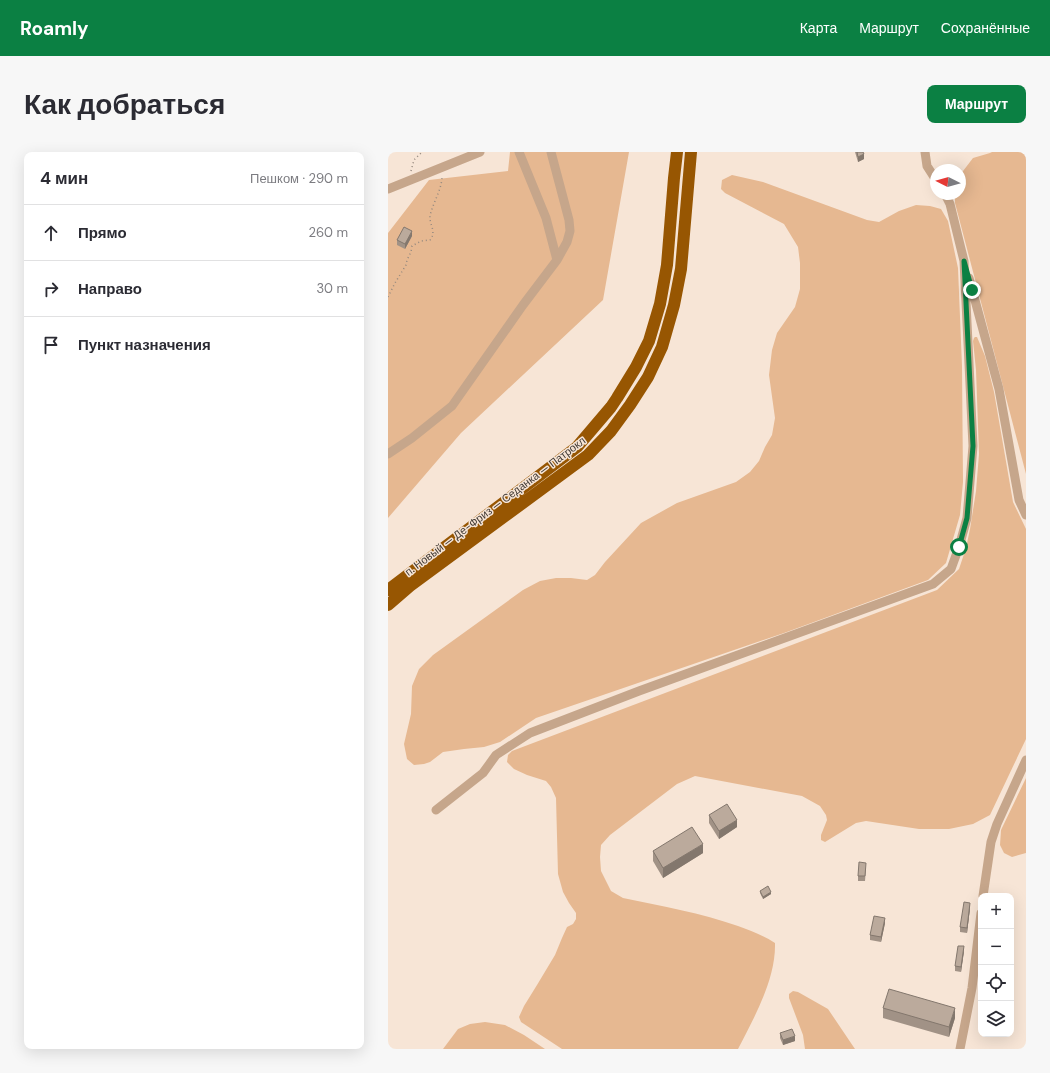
<!DOCTYPE html>
<html lang="ru">
<head>
<meta charset="utf-8">
<style>
  body { margin:0; font-family:"DM Sans",sans-serif; background:#f7f7f7; color:#2b2b33 }
  .controls { position:absolute; right:12px; bottom:12px; display:grid; overflow:hidden; border-radius:8px; box-shadow:0 4px 16px #0002 }
  .controls button { width:36px; height:36px; display:grid; place-items:center; padding:0; border:0; border-bottom:1px solid #e1e1e2; background:#fff; color:#2b2b33; font:20px sans-serif }
  .compass { position:absolute; left:542px; top:12px; width:36px; height:36px; border-radius:50%; background:#fff; box-shadow:0 4px 16px #0002; rotate:276deg }
  .stop { position:absolute; width:12px; height:12px; margin:-9px; border:3px solid #0b8043; border-radius:50%; background:#fff }
  .stop.end { background:#0b8043; border-color:#fff; box-shadow:0 1px 4px #0008 }
  .list { margin:0; padding:0; list-style:none }
  h2 { display:flex; justify-content:space-between; align-items:center; height:52px; margin:0; padding:0 16px; font-size:17px }
  h2 small { font-size:13px; font-weight:400; color:#7c7c81 }
  .list li { display:grid; grid-template-columns:26px 1fr auto; gap:12px; align-items:center; box-sizing:border-box; height:56px; padding:0 16px; border-top:1px solid #e1e1e2 }
  .list b { display:block; font-size:15px; white-space:nowrap }
  .list em { font-size:13px; font-style:normal; color:#7c7c81 }
  .icon { flex:none; width:22px; height:22px; fill:none; stroke:currentColor; stroke-width:2; stroke-linecap:round; stroke-linejoin:round }
  .map { position:relative; flex:none; width:638px; height:897px; overflow:hidden; border-radius:8px }
  header { display:flex; align-items:center; gap:24px; box-sizing:border-box; height:56px; padding:0 20px; background:#0b8043; color:#fff }
  header strong { font-size:19px }
  nav { display:flex; gap:22px; margin-inline-start:auto; font-size:14px }
  .intro { display:flex; align-items:center; justify-content:space-between; box-sizing:border-box; height:96px; padding:0 24px }
  h1 { margin:0; font-size:28px }
  .button { padding:10px 18px; border-radius:8px; background:#0b8043; color:#fff; font-size:14px; font-weight:700 }
  main { display:flex; gap:24px; padding:0 24px }
  aside { flex:1; background:#fff; border-radius:8px; box-shadow:0 4px 16px #0002 }
  .map>svg:first-child { display:block }
</style>
</head>
<body>
<header>
<strong>Roamly</strong>
<nav><a>Карта</a><a>Маршрут</a><a>Сохранённые</a></nav>
</header>
<div class="intro"><h1>Как добраться</h1><a class="button">Маршрут</a></div>
<main>
<aside>
<h2>4 мин<small>Пешком · 290 m</small></h2>
<ul class="list">
<li><svg class="icon" aria-label="ahead" viewBox="0 0 24 24"><path d="M12 20V5M6 11l6-6 6 6"/></svg><div><b>Прямо</b></div><em>260 m</em></li>
<li><svg class="icon" aria-label="right" viewBox="0 0 24 24"><path d="M7 20v-9h11M14 6l5 5-5 5"/></svg><div><b>Направо</b></div><em>30 m</em></li>
<li><svg class="icon" aria-label="arrive" viewBox="0 0 24 24"><path d="M6 21V4h12l-3 4 3 4H6"/></svg><div><b>Пункт назначения</b></div></li>
</ul>
</aside>
<div class="map">
<svg width="638" height="897" viewBox="0 0 638 897">
  <rect width="100%" height="100%" fill="#f7e5d6"/>
  <path fill="#e6b891" d="M122,0H241L215,148L73,281L0,366V81L41,28L120,19Z
    M604,0H638V322L567,51V42H572V23L585,6L602,1Z
    M344,23L375,30L479,68L491,70L511,59L528,53L542,54L553,57L560,69L570,116L574,214L575,330L572,363L558,411L540,428L396,481L148,566L112,590L96,595L76,597L55,600L42,610L36,612L26,613L19,607L16,592L23,562L24,534L31,517L45,503L135,438L152,429L168,426H183L199,428L207,423L217,410L253,371L289,351L348,330L362,320L371,309L377,295L384,283L387,266L381,223L384,198L389,181L407,155L412,137V111L410,95L396,72L337,41L333,37L334,28Z
    M587,185H589L597,204L606,240L625,350L638,377V587L602,663L585,672L561,677H531L478,669L468,671L437,690L433,688V683L439,668L438,663L432,654L414,644L307,624L289,632L222,683L213,693L212,705L213,719L223,739L235,746C274,754 313,761 350,774C363,779 375,783 387,791C388,827 366,866 350,897H174L133,870L131,865L136,854L149,833L167,803L174,786L179,775L185,772L188,767V761L181,751L175,740L170,722L168,646L163,635L158,629L139,623L126,617L119,610L120,603L124,599L549,438L571,417L578,396L582,377L588,339L591,302L588,218L585,189L586,186Z
    M638,626V701L624,705L616,701L612,693L613,678Z
    M405,839L410,840L440,857L467,897H417L415,883L401,846V842Z
    M97,870L117,873L136,883L157,897H55L70,877L82,872Z"/>
  <g fill="none" stroke-linecap="round" stroke-linejoin="round">
    <path stroke="#95897f" stroke-width="1.5" stroke-dasharray="1 3" stroke-linecap="butt" d="M23,19L26,8L34,0
      M0,145L7,131L18,113L19,108L23,100L24,94L33,89L42,88C49,80 41,72 42,64C45,50 54,38 54,24"/>
    <path stroke="#c6a68b" stroke-width="9" d="M131,0L158,66L169,108
      M537,0L539,14L548,28
      M0,37L92,0
      M581,126L611,237L631,348L638,363
      M0,302L24,286L64,254L135,153L169,108L179,90L182,79L181,68L163,0
      M48,658L95,621L108,603L142,581L251,539L545,432L563,417L571,395L579,366L585,294L576,109L562,52L557,42
      M595,744L603,690L609,672L638,608
      M572,897L584,836L593,761"/>
    <path stroke="#975602" stroke-width="12" d="M0,438L189,295L223,255L229,246L248,215L261,189L272,152L279,113L286,26L289,0
      M0,453L22,434L200,303L223,279L242,253L260,225L274,195L286,153L293,117L303,0"/>
  </g>
  <path fill="#a19286" d="M467,0H475L476,7L470,10Z
    M24,84L17,97L9,93V88Z
    M321,663L349,675L331,687L321,671Z
    M265,699L315,701L275,726L265,709Z
    M478,716L477,729H470V724Z
    M372,739L383,742L375,747L372,741Z
    M582,756L579,781L572,780V775Z
    M497,771L493,790L482,788V783Z
    M576,799L573,820L567,819V814Z
    M495,856L567,866L561,885L495,866Z
    M392,881L407,889L395,893L392,886Z"/>
  <path fill="#83776d" d="M476,2V7L470,10V5Z
    M24,79V84L17,97V92Z
    M349,668V675L331,687V679Z
    M315,692V701L275,726V716Z
    M383,740V742L375,747V745Z
    M582,751V756L579,781V776Z
    M497,766V771L493,790V785Z
    M576,794V799L573,820V815Z
    M567,856V866L561,885V875Z
    M407,884V889L395,893V888Z"/>
  <path fill="#bbaa9c" stroke="#83776d" d="M469,0H475L476,2L470,5Z
    M16,75L24,79L17,92L9,88Z
    M339,652L349,668L331,679L321,663Z
    M304,675L315,692L275,716L265,699Z
    M471,710L478,711L477,724H470Z
    M380,734L383,740L375,745L372,739Z
    M576,750L582,751L579,776L572,775Z
    M486,764L497,766L493,785L482,783Z
    M570,794H576L573,815L567,814Z
    M501,837L567,856L561,875L495,856Z
    M404,877L407,884L395,888L392,881Z"/>
  <g fill="none" stroke-linecap="round" stroke-linejoin="round">
    <path stroke="#0b8043" stroke-width="5" d="M571,395L579,366L585,294L576,109L584,138"/>
  </g>
  <g text-anchor="middle" dominant-baseline="central" stroke-width="3" stroke-linejoin="round" paint-order="stroke">
    <g font-size="11" fill="#423b35" stroke="#f7e5d6">
      <text transform="translate(107 354) rotate(-37)">п. Новый — Де-Фриз — Седанка — Патрокл</text>
    </g>
  </g>
</svg>
<div class="controls">
<button>+</button>
<button>−</button>
<button><svg class="icon" aria-label="locate" viewBox="0 0 24 24"><circle cx="12" cy="12" r="6"/><path d="M12 2v4M12 18v4M2 12h4M18 12h4"/></svg></button>
<button><svg class="icon" aria-label="layers" viewBox="0 0 24 24"><path d="M12 4l9 5-9 5-9-5zM3 14l9 5 9-5"/></svg></button>
</div>
<svg class="compass" viewBox="-18 -18 36 36"><path d="M0-13l5 13h-10z" fill="#e53935"/><path d="M0 13l5-13h-10z" fill="#7c7c81"/></svg>
<div class="stop" style="left:571px;top:395px"></div>
<div class="stop end" style="left:584px;top:138px"></div>
</div>
</main>
</body>
</html>
